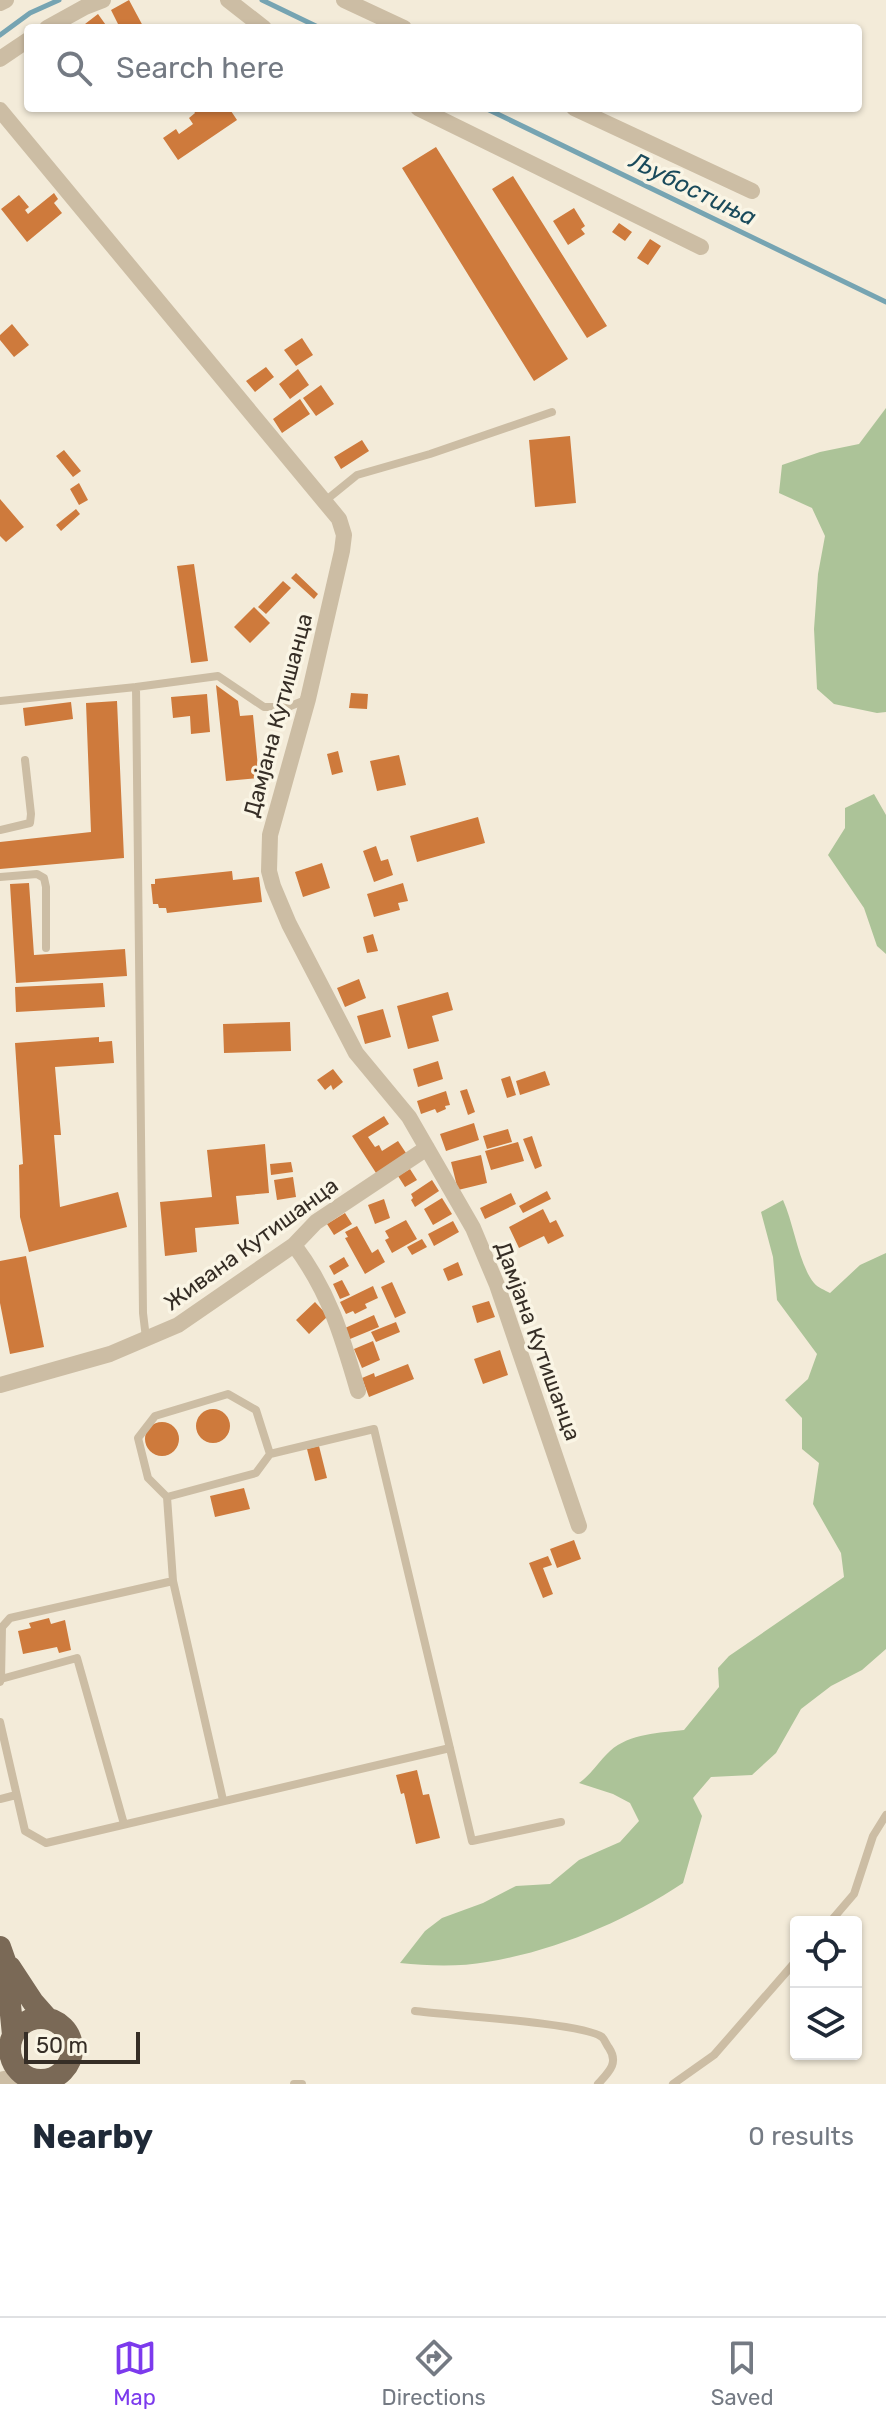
<!DOCTYPE html>
<html lang="en">
<head>
<meta charset="utf-8">
<style>
  body { margin:0; font-family:Rubik,sans-serif; background:#f2f2f3; color:#1f2937 }
  .controls { position:absolute; right:24px; bottom:24px; display:grid; overflow:hidden; border-radius:8px; box-shadow:0 2px 6px #0004 }
  .controls button { width:72px; height:72px; display:grid; place-items:center; padding:0; border:0; border-bottom:2px solid #e0e1e3; background:#fff; color:#1f2937; font:40px sans-serif }
  .scale { position:absolute; left:24px; bottom:20px; width:116px; box-sizing:border-box; padding-left:8px; border:4px solid #362e26; border-top:0; font-size:22px; line-height:28px; white-space:nowrap; color:#362e26; -webkit-text-stroke:6px #faf5e5; paint-order:stroke }
  .list { margin:0; padding:0; list-style:none }
  h2 { display:flex; justify-content:space-between; align-items:center; height:104px; margin:0; padding:0 32px; font-size:34px }
  h2 small { font-size:26px; font-weight:400; color:#747a83 }
  .icon { flex:none; width:44px; height:44px; fill:none; stroke:currentColor; stroke-width:2; stroke-linecap:round; stroke-linejoin:round }
  .map { position:relative; flex:none; width:886px; height:2084px; overflow:hidden }
  .search { position:absolute; background:#fff; box-shadow:0 2px 6px #0004; left:24px; right:24px; top:24px; height:88px; display:flex; align-items:center; gap:20px; box-sizing:border-box; padding:0 28px; border-radius:8px; color:#747a83; font-size:30px }
  .sheet { height:232px; background:#fff }
  nav { display:flex; justify-content:space-around; align-items:center; box-sizing:border-box; height:112px; border-top:2px solid #e0e1e3; background:#fff; font-size:22px; color:#747a83 }
  nav a { display:grid; justify-items:center; gap:4px }
  nav .on { color:#7c3aed }
  .map>svg:first-child { display:block }
</style>
</head>
<body>
<div class="map">
<svg width="886" height="2084" viewBox="0 0 886 2084">
  <rect width="100%" height="100%" fill="#f3ebd9"/>
  <path fill="#acc398" d="M886,408V712L877,713L834,704L817,689L814,629L818,574L825,536L812,508L779,493L782,465L820,452L859,444Z
    M874,794L886,815V954L877,946L864,908L828,855L845,828V808Z
    M783,1200C794,1224 799,1265 814,1283C818,1288 825,1290 830,1293L860,1265L886,1253V1649L862,1670L831,1686L801,1709L776,1753L752,1775L711,1777L693,1798L702,1816L683,1883C626,1921 555,1951 487,1962C460,1967 428,1966 400,1963L425,1931L442,1918L483,1903L516,1886L550,1884L579,1860L620,1842L639,1821L630,1803L613,1794L579,1783C592,1774 599,1761 610,1751C630,1733 660,1733 684,1730L719,1687L718,1668L729,1656L844,1577L841,1553L813,1504L819,1463L802,1449V1418L785,1400L808,1379L817,1354L777,1300L773,1257L761,1212Z"/>
  <g fill="none" stroke-linecap="round" stroke-linejoin="round">
    <path stroke="#76a4b2" stroke-width="5" d="M262,0L320,28
      M0,35L30,13L59,0
      M485,108L886,302"/>
  </g>
  <path fill="#ce7a3c" d="M129,0L144,28H120L111,10Z
    M98,14L108,28H88L85,24Z
    M192,108H229L237,120L178,160L163,138L176,129L179,134L193,124L189,118L195,113Z
    M436,147L568,359L534,381L402,168Z
    M513,176L607,326L587,338L492,189Z
    M54,193L58,199L54,203L62,213L27,242L1,209L19,195L29,207L25,210L28,214Z
    M574,208L585,226L581,229L585,234L568,245L553,221Z
    M619,223L632,232L625,241L612,232Z
    M650,239L661,246L648,265L637,258Z
    M12,324L29,345L14,357L0,340V335Z
    M302,338L313,355L296,366L284,350Z
    M266,367L274,377L255,392L246,381Z
    M298,369L309,385L290,399L279,384Z
    M321,385L334,404L316,416L303,398Z
    M300,399L310,414L282,433L273,419Z
    M570,436L576,503L535,507L529,440Z
    M362,440L369,451L341,469L334,457Z
    M64,450L81,471L73,477L56,456Z
    M79,483L88,500L79,505L70,489Z
    M0,499L24,527L6,542L0,536Z
    M76,509L80,514L61,531L56,525Z
    M194,564L208,661L191,663L177,566Z
    M296,573L318,594L314,599L291,578Z
    M283,581L291,588L266,614L258,607Z
    M254,607L270,623L250,643L234,627Z
    M216,685L238,701L240,716L253,715L259,778L226,781Z
    M351,693L368,694L367,709L349,708Z
    M207,694L210,732L191,734L190,716L173,718L171,697Z
    M117,701L124,858L0,869V842L91,832L86,703Z
    M71,702L73,719L25,726L23,708Z
    M338,751L343,772L332,775L327,754Z
    M399,755L406,785L377,791L370,761Z
    M478,817L485,843L417,862L410,836Z
    M376,846L381,861L388,859L393,875L374,882L363,851Z
    M322,863L330,888L303,897L295,872Z
    M232,871L233,880L259,877L262,902L167,913L166,908H159L158,904H153L151,884H155V879Z
    M29,883L34,955L125,949L127,976L16,983L10,884Z
    M403,883L408,901L398,903L400,910L374,917L367,894Z
    M373,934L378,951L367,953L363,937Z
    M359,979L366,998L345,1007L337,988Z
    M103,983L105,1007L16,1012L15,987Z
    M448,992L453,1010L432,1016L439,1041L408,1049L397,1006Z
    M383,1009L391,1037L365,1044L357,1016Z
    M290,1022L291,1051L224,1053L223,1024Z
    M99,1037V1042L112,1041L114,1063L55,1067L61,1135H54L60,1207L118,1192L127,1227L29,1252L20,1217L19,1165L23,1164L15,1043Z
    M438,1061L443,1079L418,1087L413,1069Z
    M333,1069L343,1082L333,1090L331,1085L325,1090L317,1080Z
    M545,1071L550,1085L520,1095L516,1081Z
    M510,1076L516,1095L507,1098L501,1079Z
    M467,1089L475,1112L468,1115L460,1091Z
    M446,1091L450,1105L445,1106L446,1109L437,1113L435,1109L421,1114L417,1101Z
    M384,1116L389,1124L368,1137L375,1147L379,1145L382,1151L398,1141L406,1153L378,1176L352,1136Z
    M474,1123L479,1140L446,1151L440,1134Z
    M508,1129L512,1142L487,1149L483,1136Z
    M532,1136L542,1166L535,1169L523,1139Z
    M518,1142L524,1161L491,1170L485,1151Z
    M265,1144L269,1193L236,1196L239,1224L195,1228L197,1252L165,1256L160,1202L212,1197L207,1150Z
    M481,1155L487,1183L458,1190L451,1162Z
    M291,1162L293,1172L271,1175L270,1164Z
    M410,1169L417,1180L405,1187L398,1176Z
    M293,1177L296,1197L277,1200L274,1180Z
    M432,1180L439,1191L415,1207L411,1200L413,1198L411,1194Z
    M547,1191L551,1199L523,1213L519,1206Z
    M511,1193L516,1204L485,1219L480,1208Z
    M442,1198L452,1214L433,1225L424,1209Z
    M384,1199L390,1218L375,1224L368,1205Z
    M543,1209L550,1223L556,1220L564,1236L548,1244L544,1236L519,1248L509,1227Z
    M345,1213L352,1224L334,1235L327,1224Z
    M406,1220L417,1239L392,1253L385,1240L389,1238L385,1231Z
    M453,1221L459,1232L434,1246L428,1234Z
    M357,1226L372,1253L378,1249L385,1262L365,1274L345,1238L348,1237L345,1232Z
    M422,1239L427,1247L412,1255L407,1247Z
    M26,1256L44,1347L10,1354L0,1303V1261Z
    M344,1257L349,1266L334,1275L329,1266Z
    M458,1262L463,1275L448,1281L443,1269Z
    M342,1280L350,1295L340,1299L333,1284Z
    M392,1282L406,1313L395,1318L381,1287Z
    M373,1286L378,1298L365,1304L367,1308L355,1314L353,1311L346,1314L340,1302Z
    M489,1301L495,1317L477,1323L472,1306Z
    M315,1302L328,1316L309,1334L296,1320Z
    M374,1315L379,1327L350,1339L345,1328Z
    M396,1322L400,1332L376,1342L371,1332Z
    M373,1341L380,1360L362,1368L354,1349Z
    M500,1350L508,1375L483,1384L474,1359Z
    M408,1364L414,1379L369,1397L362,1378L374,1373L375,1377Z
    M196 1426a17 17 0 1 1 34 0a17 17 0 1 1-34 0Z
    M145 1439a17 17 0 1 1 34 0a17 17 0 1 1-34 0Z
    M319,1446L327,1478L315,1481L307,1449Z
    M244,1488L250,1509L215,1517L210,1496Z
    M574,1540L581,1559L557,1568L550,1549Z
    M548,1556L552,1565L543,1568L553,1594L543,1598L529,1563Z
    M49,1618L51,1624L65,1620L71,1650L59,1653L57,1647L23,1654L18,1631L31,1628L29,1623Z
    M417,1770L423,1795L429,1794L440,1838L416,1844L404,1793L401,1794L396,1775Z"/>
  <g fill="none" stroke-linecap="round" stroke-linejoin="round">
    <path stroke="#ccbda4" stroke-width="8" d="M325,501L357,475L430,454L552,412
      M136,687L218,676L264,707H288L308,699
      M0,701L136,687L143,1313L146,1338
      M0,830L30,823L31,814L25,760
      M0,877L37,874L44,878L46,887V948
      M270,1454L256,1473L167,1497L148,1478L138,1438L155,1416L228,1394L256,1410L270,1454L374,1429L472,1841L561,1822
      M167,1497L173,1581L223,1800
      M1,1679L2,1627L10,1618L173,1581
      M0,1682L1,1679L77,1658L124,1824
      M0,1722L25,1831L46,1843L450,1748
      M0,1799L16,1795
      M830,1922L854,1894L873,1836L886,1815
      M415,2011C446,2015 584,2023 602,2037C605,2040 606,2044 609,2048C619,2063 609,2072 598,2084
      M294,2084H302
      M673,2084L714,2055L796,1961"/>
    <path stroke="#ccbda4" stroke-width="16" d="M228,0L264,28
      M344,0L404,28
      M0,3L6,0
      M47,28L85,7L103,0
      M0,59L28,40
      M418,108L701,247
      M574,108L752,191
      M0,110L339,519L344,535L342,551L308,699L270,835L269,871L273,886L289,924L356,1053L409,1117L473,1228L497,1285L579,1526
      M294,1245C329,1291 342,1336 358,1391
      M0,1385L110,1354L178,1325L294,1245L316,1222L427,1148"/>
    <path stroke="#ccbda4" stroke-width="20" d="M0,2050L11,2041
      M0,2082L26,2076"/>
    <path stroke="#7a6956" stroke-width="22" d="M0,1947L6,1964L13,2035
      M10,1967L33,2002L48,2019
      M10 2049a31 31 0 1 1 62 0a31 31 0 1 1-62 0Z"/>
  </g>
  <g text-anchor="middle" dominant-baseline="central" stroke-width="7" stroke-linejoin="round" paint-order="stroke">
    <g font-size="22" fill="#362e26" stroke="#faf5e5">
      <text transform="translate(278 715) rotate(-75)">Дамјана Кутишанца</text>
      <text transform="translate(251 1244) rotate(-36)">Живана Кутишанца</text>
      <text transform="translate(538 1341) rotate(70)">Дамјана Кутишанца</text>
    </g>
    <g font-size="24" font-style="italic" fill="#194a5b" stroke="#faf5e5">
      <text transform="translate(693 189) rotate(26)">Љубостиња</text>
    </g>
  </g>
</svg>
<div class="controls">
<button><svg class="icon" aria-label="locate" viewBox="0 0 24 24"><circle cx="12" cy="12" r="6"/><path d="M12 2v4M12 18v4M2 12h4M18 12h4"/></svg></button>
<button><svg class="icon" aria-label="layers" viewBox="0 0 24 24"><path d="M12 4l9 5-9 5-9-5zM3 14l9 5 9-5"/></svg></button>
</div>
<div class="scale">50 m</div>
<div class="search"><svg class="icon" aria-label="search" viewBox="0 0 24 24"><circle cx="10" cy="10" r="6"/><path d="M15 15l6 6"/></svg>Search here</div>
</div>
<section class="sheet">
<h2>Nearby<small>0 results</small></h2>
<ul class="list">
</ul>
</section>
<nav>
<a class="on"><svg class="icon" aria-label="map" viewBox="0 0 24 24"><path d="M3 6l6-2 6 2 6-2v14l-6 2-6-2-6 2zM9 4v14M15 6v14"/></svg>Map</a>
<a><svg class="icon" aria-label="directions" viewBox="0 0 24 24"><path d="M12 3l9 9-9 9-9-9zM9 14v-3h6M13 9l2 2-2 2"/></svg>Directions</a>
<a><svg class="icon" aria-label="saved" viewBox="0 0 24 24"><path d="M7 4h10v16l-5-4-5 4z"/></svg>Saved</a>
</nav>
</body>
</html>
